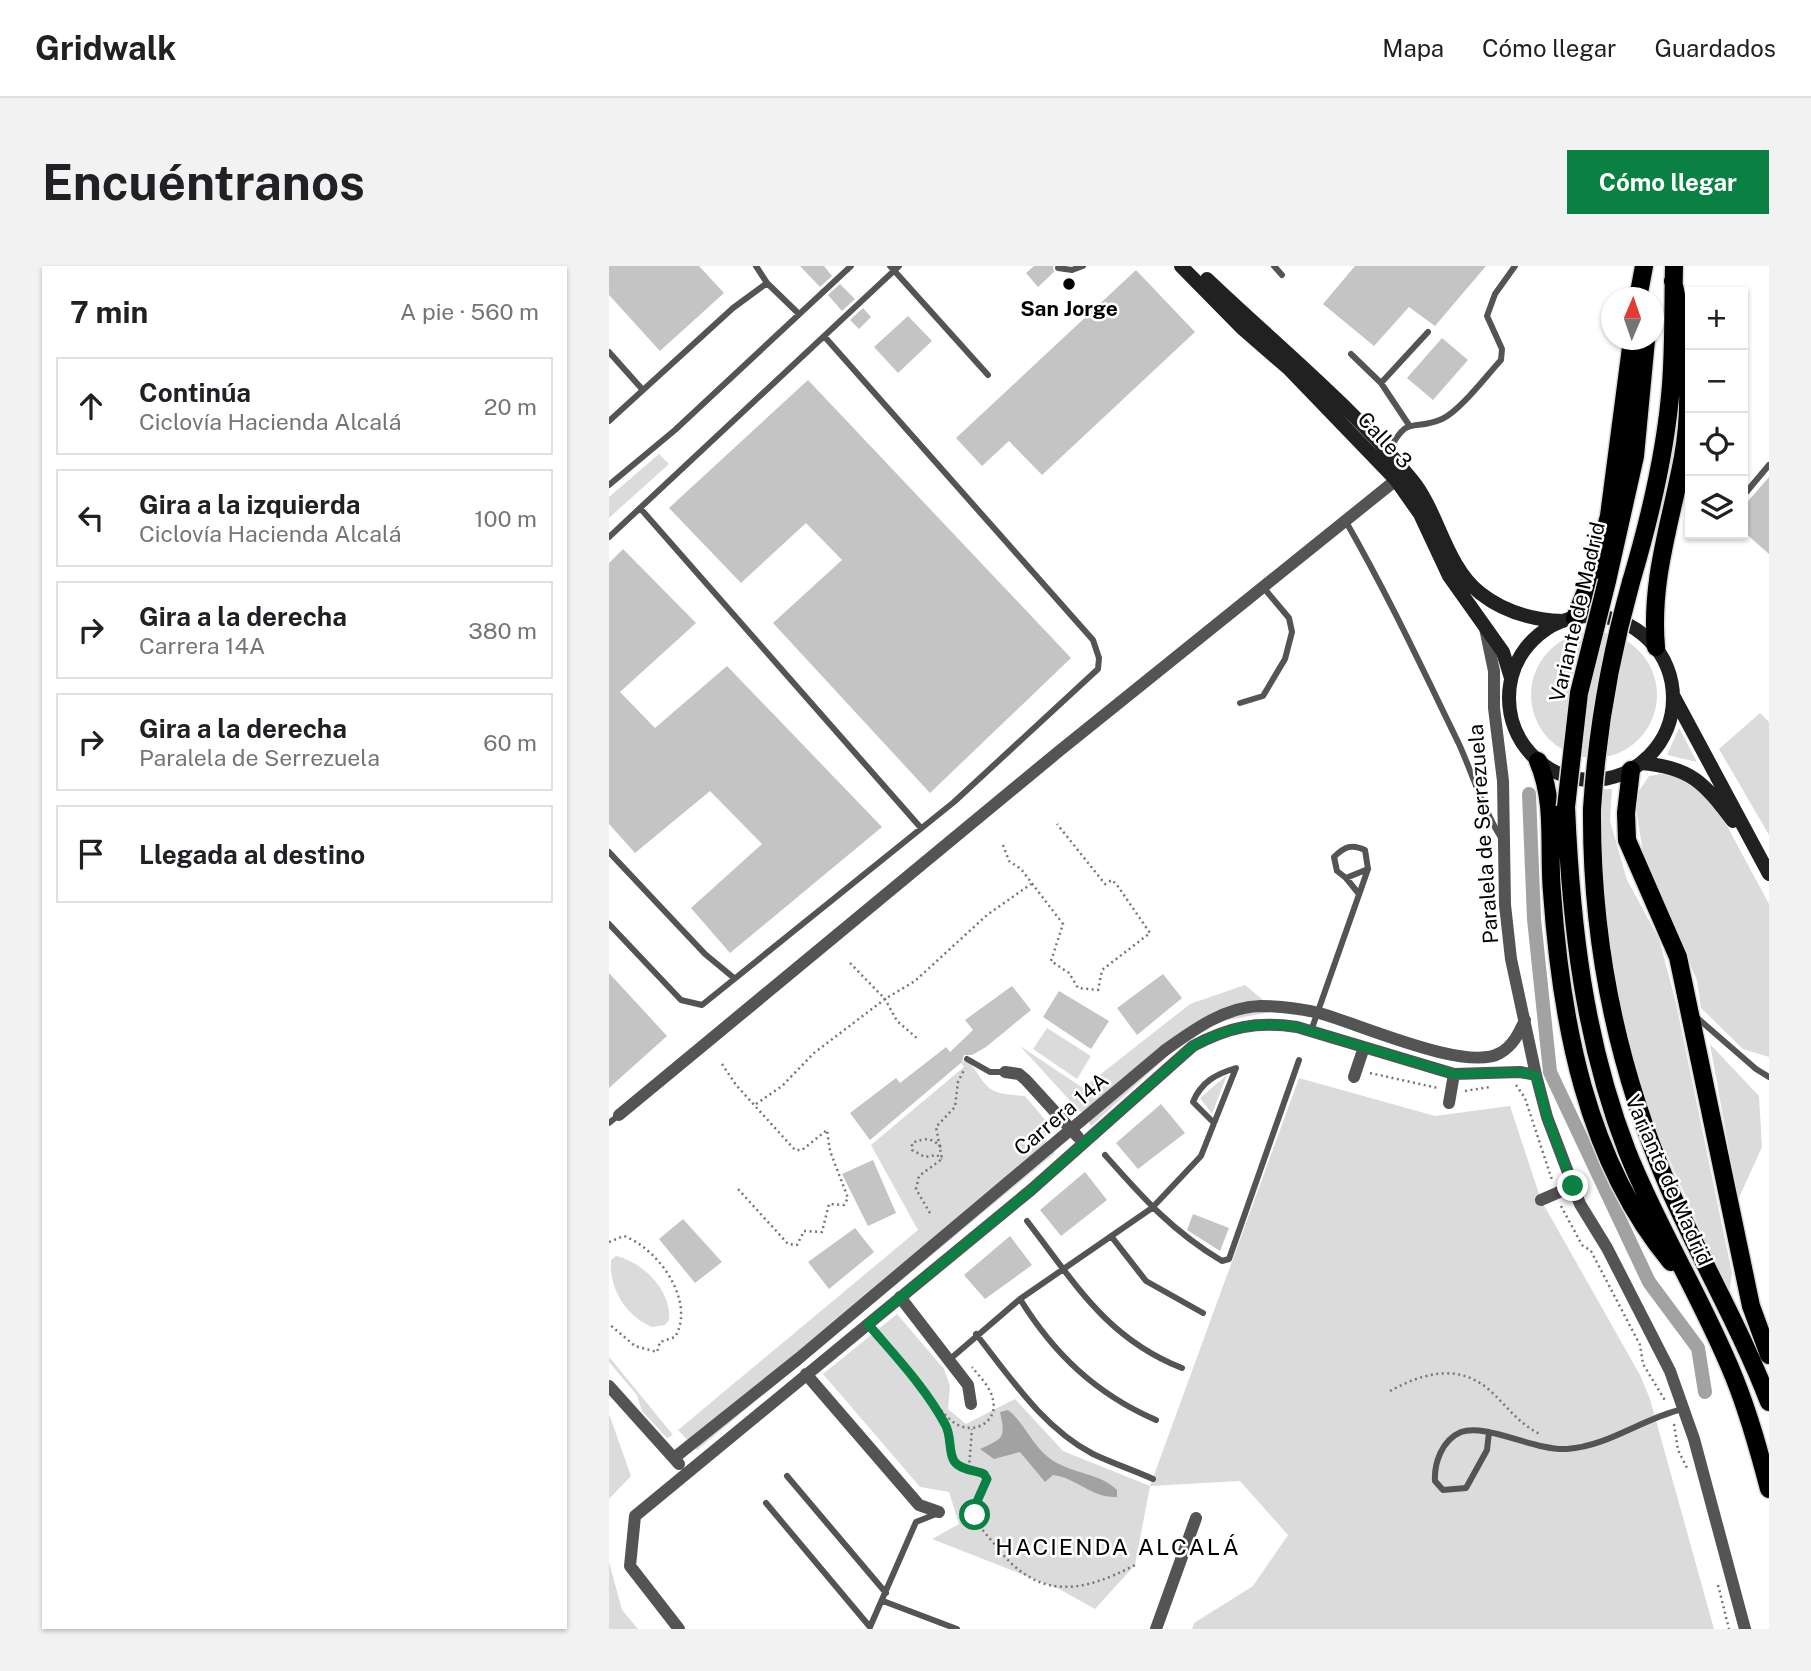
<!DOCTYPE html>
<html lang="es">
<head>
<meta charset="utf-8">
<style>
  body { margin:0; font-family:"Public Sans",sans-serif; background:#f2f2f2; color:#202124 }
  .controls { position:absolute; right:21px; top:21px; display:grid; overflow:hidden; border-radius:0px; box-shadow:0 2px 5px #0004 }
  .controls button { width:63px; height:63px; display:grid; place-items:center; padding:0; border:0; border-bottom:2px solid #e0e0e0; background:#fff; color:#202124; font:35px sans-serif }
  .compass { position:absolute; left:992px; top:21px; width:63px; height:63px; border-radius:50%; background:#fff; box-shadow:0 2px 5px #0004; rotate:2deg }
  .stop { position:absolute; width:21px; height:21px; margin:-16px; border:5px solid #0b8043; border-radius:50%; background:#fff }
  .stop.end { background:#0b8043; border-color:#fff; box-shadow:0 2px 7px #0008 }
  .list { margin:0; padding:0; list-style:none }
  h2 { display:flex; justify-content:space-between; align-items:center; height:91px; margin:0; padding:0 28px; font-size:30px }
  h2 small { font-size:23px; font-weight:400; color:#757577 }
  .list li { display:grid; grid-template-columns:46px 1fr auto; gap:21px; align-items:center; box-sizing:border-box; height:98px; margin:0 14px 14px; padding:0 14px; border:2px solid #e0e0e0; border-radius:0px }
  .list b { display:block; font-size:26px; white-space:nowrap }
  .list p { margin:0; font-size:23px; white-space:nowrap; color:#757577 }
  .list em { font-size:23px; font-style:normal; color:#757577 }
  .icon { flex:none; width:38px; height:38px; fill:none; stroke:currentColor; stroke-width:2; stroke-linecap:round; stroke-linejoin:round }
  .map { position:relative; flex:none; width:1160px; height:1363px; overflow:hidden; border-radius:0px }
  header { display:flex; align-items:center; gap:42px; box-sizing:border-box; height:98px; padding:0 35px; background:#fff; border-bottom:2px solid #e0e0e0 }
  header strong { font-size:33px }
  nav { display:flex; gap:38px; margin-inline-start:auto; font-size:24px }
  .intro { display:flex; align-items:center; justify-content:space-between; box-sizing:border-box; height:168px; padding:0 42px }
  h1 { margin:0; font-size:49px }
  .button { padding:18px 32px; border-radius:0px; background:#0b8043; color:#fff; font-size:24px; font-weight:700 }
  main { display:flex; gap:42px; padding:0 42px }
  aside { flex:1; background:#fff; border-radius:0px; box-shadow:0 2px 5px #0004 }
  .map>svg:first-child { display:block }
</style>
</head>
<body>
<header>
<strong>Gridwalk</strong>
<nav><a>Mapa</a><a>Cómo llegar</a><a>Guardados</a></nav>
</header>
<div class="intro"><h1>Encuéntranos</h1><a class="button">Cómo llegar</a></div>
<main>
<aside>
<h2>7 min<small>A pie · 560 m</small></h2>
<ul class="list">
<li><svg class="icon" aria-label="ahead" viewBox="0 0 24 24"><path d="M12 20V5M6 11l6-6 6 6"/></svg><div><b>Continúa</b><p>Ciclovía Hacienda Alcalá</p></div><em>20 m</em></li>
<li><svg class="icon" aria-label="left" viewBox="0 0 24 24"><path d="M17 20v-9H6M10 6l-5 5 5 5"/></svg><div><b>Gira a la izquierda</b><p>Ciclovía Hacienda Alcalá</p></div><em>100 m</em></li>
<li><svg class="icon" aria-label="right" viewBox="0 0 24 24"><path d="M7 20v-9h11M14 6l5 5-5 5"/></svg><div><b>Gira a la derecha</b><p>Carrera 14A</p></div><em>380 m</em></li>
<li><svg class="icon" aria-label="right" viewBox="0 0 24 24"><path d="M7 20v-9h11M14 6l5 5-5 5"/></svg><div><b>Gira a la derecha</b><p>Paralela de Serrezuela</p></div><em>60 m</em></li>
<li><svg class="icon" aria-label="arrive" viewBox="0 0 24 24"><path d="M6 21V4h12l-3 4 3 4H6"/></svg><div><b>Llegada al destino</b></div></li>
</ul>
</aside>
<div class="map">
<svg width="1160" height="1363" viewBox="0 0 1160 1363">
  <rect width="100%" height="100%" fill="#fff"/>
  <path fill="#dbdbdb" d="M50,188L60,198L0,252V231Z
    M922 429a63 63 0 1 1 126 0a63 63 0 1 1-126 0Z
    M1151,447L1160,456V569L1110,483Z
    M1070,462L1088,496L1058,489Z
    M1058,507L1076,512L1103,532L1160,638V791L1134,783L1092,742L1088,714L1035,594L1027,542L1030,525L1040,510Z
    M992,523H1003L1001,555L1018,614L1050,673L1067,737L1123,1007L1120,1029L1037,841L1013,761L993,636L989,555Z
    M636,719L667,745L608,756L573,777L482,860L474,846L458,844L465,839L411,780L474,822L581,738Z
    M438,762L482,790L468,813L424,783Z
    M1101,778L1150,830L1153,881L1129,934Z
    M358,793C381,823 374,827 416,830L438,856L437,878L446,887L88,1184L69,1164L309,964L262,879L355,801L352,797Z
    M618,809L603,848L591,832Z
    M690,812L826,850L901,840L932,934L1031,1109L1041,1133L1105,1363H583L585,1357L644,1320L679,1269L631,1215L541,1220L526,1299L486,1343L450,1323L323,1273L350,1258L340,1226L311,1221L214,1108L288,1048L335,1103L341,1120L339,1143L357,1158L406,1133L454,1185L541,1220Z
    M7,990C34,996 63,1025 60,1054L56,1059L43,1061C17,1050 0,1023 2,994Z
    M0,1091L6,1098L64,1169L58,1172L33,1145L28,1129L0,1096Z
    M0,1148L22,1210L0,1233Z
    M0,1296L13,1344L29,1363H0Z"/>
  <path fill="#a2a2a2" d="M399,1144C416,1157 424,1182 443,1194C464,1208 491,1207 508,1224V1231C482,1232 468,1212 444,1209L436,1216L411,1186L385,1193L371,1183C394,1172 397,1173 391,1146Z"/>
  <g fill="none" stroke-linecap="round" stroke-linejoin="round">
    <path stroke="#a2a2a2" stroke-width="14" d="M920,528L925,653L941,806L1040,1016L1089,1082L1096,1126"/>
  </g>
  <path fill="#c4c4c4" d="M0,0H90L115,27L51,85L0,29Z
    M191,0H215L223,10L211,21Z
    M425,0H444L445,6L429,21L417,7Z
    M746,0H877L826,60L800,41L765,80L714,38Z
    M527,4L586,66L433,209L400,175L373,200L347,172Z
    M231,18L246,33L233,45L219,29Z
    M254,42L262,51L250,63L241,54Z
    M299,50L323,75L289,107L265,81Z
    M833,72L859,94L824,134L798,112Z
    M199,114L462,392L321,527L164,357L233,294L197,257L132,317L60,242Z
    M1160,211V288L1134,265V241Z
    M14,283L87,357L11,426L46,462L118,400L273,561L121,687L82,642L153,578L101,525L26,587L0,558V297Z
    M0,707L58,770L0,822Z
    M554,708L573,732L528,769L508,742Z
    M403,720L422,744L377,781L363,789H355L353,796L261,874L241,847L287,812L291,817L337,781L341,786L364,764L356,754Z
    M450,725L500,755L482,783L434,751Z
    M552,838L576,867L529,903L507,877Z
    M264,894L287,947L259,960L233,908Z
    M476,906L498,934L452,970L431,944Z
    M584,948L620,962L611,985L578,964Z
    M74,953L113,996L86,1017L50,973Z
    M246,962L265,986L220,1023L199,996Z
    M401,970L423,999L376,1033L355,1009Z"/>
  <g fill="none" stroke-linecap="round" stroke-linejoin="round">
    <g stroke="#dbdbdb" stroke-width="21">
      <path id="primary" d="M1029,32L1035,0
        M998,315L1026,190L1037,74
        M1022,316C1041,252 1057,186 1062,119C1065,80 1064,40 1065,0
        M966,352L985,305L1000,250L1023,74
        M1047,381C1041,314 1062,256 1074,191C1085,130 1077,74 1064,15
        M929,495C947,537 939,581 943,626C952,755 977,894 1062,996
        M1022,504L1017,547L1018,574L1069,691L1142,1040L1160,1089
        M957,541C962,659 975,774 1018,885C1049,963 1094,1034 1125,1111C1140,1148 1150,1185 1160,1223
        M983,543C982,674 1007,799 1059,920C1091,993 1131,1061 1160,1136"/>
    </g>
    <path stroke="#767676" stroke-width="2.5" stroke-dasharray="2 3.5" stroke-linecap="butt" d="M394,579L400,595L412,603L454,658L442,695L460,707L469,722L489,724L493,704L541,667L508,619L503,614L496,618L448,558
      M241,697L276,733L288,755L309,773
      M113,798L127,819L186,884H193L218,864L221,885L239,932L235,939L220,938L213,966L195,965L188,979L179,978L129,923
      M761,807L829,822
      M907,819L916,832L943,914
      M856,825L881,821
      M147,838L173,820L205,787L276,733L306,715L378,649L422,618
      M332,881C322,871 316,872 303,877V884L316,891L328,889L333,893
      M952,940L973,979L982,985L1031,1079L1034,1098L1057,1136
      M321,947L307,923L310,910L333,893L327,861L346,841L349,816L356,802
      M0,976L15,970C50,983 87,1036 66,1071L51,1076L48,1086L26,1080L0,1058
      M268,1068C293,1097 319,1125 337,1159C343,1170 339,1186 345,1196C351,1204 366,1205 375,1208L378,1213C377,1225 362,1236 365,1248C368,1260 380,1271 387,1280C428,1334 471,1328 526,1299
      M781,1125C812,1108 847,1097 878,1122C897,1138 908,1157 931,1168
      M318,1127C327,1137 337,1153 349,1159C367,1168 389,1155 384,1134C382,1122 371,1111 363,1101
      M1065,1158L1069,1184L1079,1204
      M360,1202L363,1163
      M1109,1319L1120,1363"/>
    <path stroke="#545454" stroke-width="6" d="M281,0L379,109
      M665,0L673,9
      M449,2L463,4L474,0
      M158,17L190,48
      M0,86L33,123
      M742,88L772,117L800,159
      M772,117L819,66
      M0,155L124,42L158,17L147,0
      M780,185C799,147 804,166 833,153C851,145 878,109 892,94L893,83L878,50L886,28L906,0
      M0,219L66,164L242,0
      M1134,230L1160,199
      M31,242L312,562
      M736,254C778,327 813,402 850,478C864,509 873,541 891,570
      M0,271L290,0
      M631,437L654,430L676,393L683,366L680,352L654,321
      M0,586L96,688L125,712
      M737,612L750,628
      M0,658L72,734L93,739L345,536L489,403L490,392L484,374L215,70
      M1086,750L1147,803L1160,811
      M702,765L759,603L756,584C743,578 736,580 725,591L728,605L737,612L759,603
      M358,793L381,806H396
      M0,857L10,849
      M496,889C534,932 563,965 613,995L620,993L690,794
      M418,955C466,1017 497,1072 573,1102
      M502,970L537,1015L594,1047
      M411,1033C445,1088 487,1128 547,1154
      M367,1068C401,1111 434,1162 484,1188C503,1197 524,1204 544,1213
      M340,1094L411,1033L543,942L592,890L627,802C607,808 592,816 584,836L605,857
      M880,1166L878,1184L857,1222L834,1224L826,1215C825,1197 833,1174 852,1166C877,1157 926,1185 958,1183C1000,1180 1034,1152 1074,1143
      M178,1210L277,1327
      M157,1237L261,1361L307,1256L327,1248
      M274,1335L348,1363"/>
    <path stroke="#545454" stroke-width="12" d="M876,362L885,405V442L894,515L896,639L902,693L927,809L938,851L971,938L998,982L1061,1105L1085,1173L1136,1363
      M396,806L410,808L417,814L469,871
      M745,811L755,781
      M840,837L845,808
      M10,849L449,486L787,214
      M932,934L964,920
      M291,1031L359,1119L362,1138
      M197,1108L310,1239L330,1246
      M0,1120L70,1198
      M65,1192L189,1093L555,785C583,765 615,741 651,740C669,740 693,743 710,747C748,757 858,807 891,787C904,780 910,767 916,754
      M70,1363L21,1300L26,1250L422,924L584,780C620,761 647,755 688,761L845,808L911,806L927,809
      M547,1363L587,1252"/>
    <path stroke="#212121" stroke-width="14" d="M572,0L634,63L679,102L787,214L811,248L840,310L894,386L902,412
      M598,13C667,79 742,139 803,214C830,247 836,299 871,327C895,346 924,354 954,355
      M900 432a82 82 0 1 1 164 0a82 82 0 1 1-164 0Z
      M1065,431L1160,608
      M1032,497C1082,501 1095,517 1124,555"/>
    <use href="#primary" stroke="#000" stroke-width="18"/>
    <g stroke="#dbdbdb" stroke-width="21" stroke-linecap="butt">
      <path id="primary-bridge" d="M957,541L970,427L998,315
        M983,543C988,465 1001,391 1022,316"/>
    </g>
    <use href="#primary-bridge" stroke="#000" stroke-width="18"/>
  </g>
  <g fill="none" stroke-linecap="round" stroke-linejoin="round">
    <path stroke="#0b8043" stroke-width="9" d="M366,1249V1240L378,1213L375,1208C366,1204 351,1204 345,1195C339,1185 343,1170 336,1158C316,1121 286,1090 259,1058L422,924L584,780C620,761 647,755 688,761L845,808L911,806L927,810L938,851L964,920"/>
  </g>
  <circle fill="#000" stroke="#fff" stroke-width="2.5" cx="460" cy="18" r="7"/>
  <g text-anchor="middle" dominant-baseline="central" stroke-width="5" stroke-linejoin="round" paint-order="stroke">
    <g font-size="21" font-weight="bold" fill="#000" stroke="#fff">
      <text x="460" y="42">San Jorge</text>
    </g>
    <g font-size="21" fill="#000" stroke="#fff">
      <text transform="translate(776 174) rotate(47)">Calle 3</text>
      <text transform="translate(968 346) rotate(-77)">Variante de Madrid</text>
      <text transform="translate(874 568) rotate(-94)">Paralela de Serrezuela</text>
      <text transform="translate(452 848) rotate(-40)">Carrera 14A</text>
      <text transform="translate(1060 914) rotate(66)">Variante de Madrid</text>
    </g>
    <g font-size="23" letter-spacing="2" fill="#000" stroke="#fff">
      <text x="509" y="1280">HACIENDA ALCALÁ</text>
    </g>
  </g>
</svg>
<div class="controls">
<button>+</button>
<button>−</button>
<button><svg class="icon" aria-label="locate" viewBox="0 0 24 24"><circle cx="12" cy="12" r="6"/><path d="M12 2v4M12 18v4M2 12h4M18 12h4"/></svg></button>
<button><svg class="icon" aria-label="layers" viewBox="0 0 24 24"><path d="M12 4l9 5-9 5-9-5zM3 14l9 5 9-5"/></svg></button>
</div>
<svg class="compass" viewBox="-18 -18 36 36"><path d="M0-13l5 13h-10z" fill="#e53935"/><path d="M0 13l5-13h-10z" fill="#757577"/></svg>
<div class="stop" style="left:366px;top:1249px"></div>
<div class="stop end" style="left:964px;top:920px"></div>
</div>
</main>
</body>
</html>
